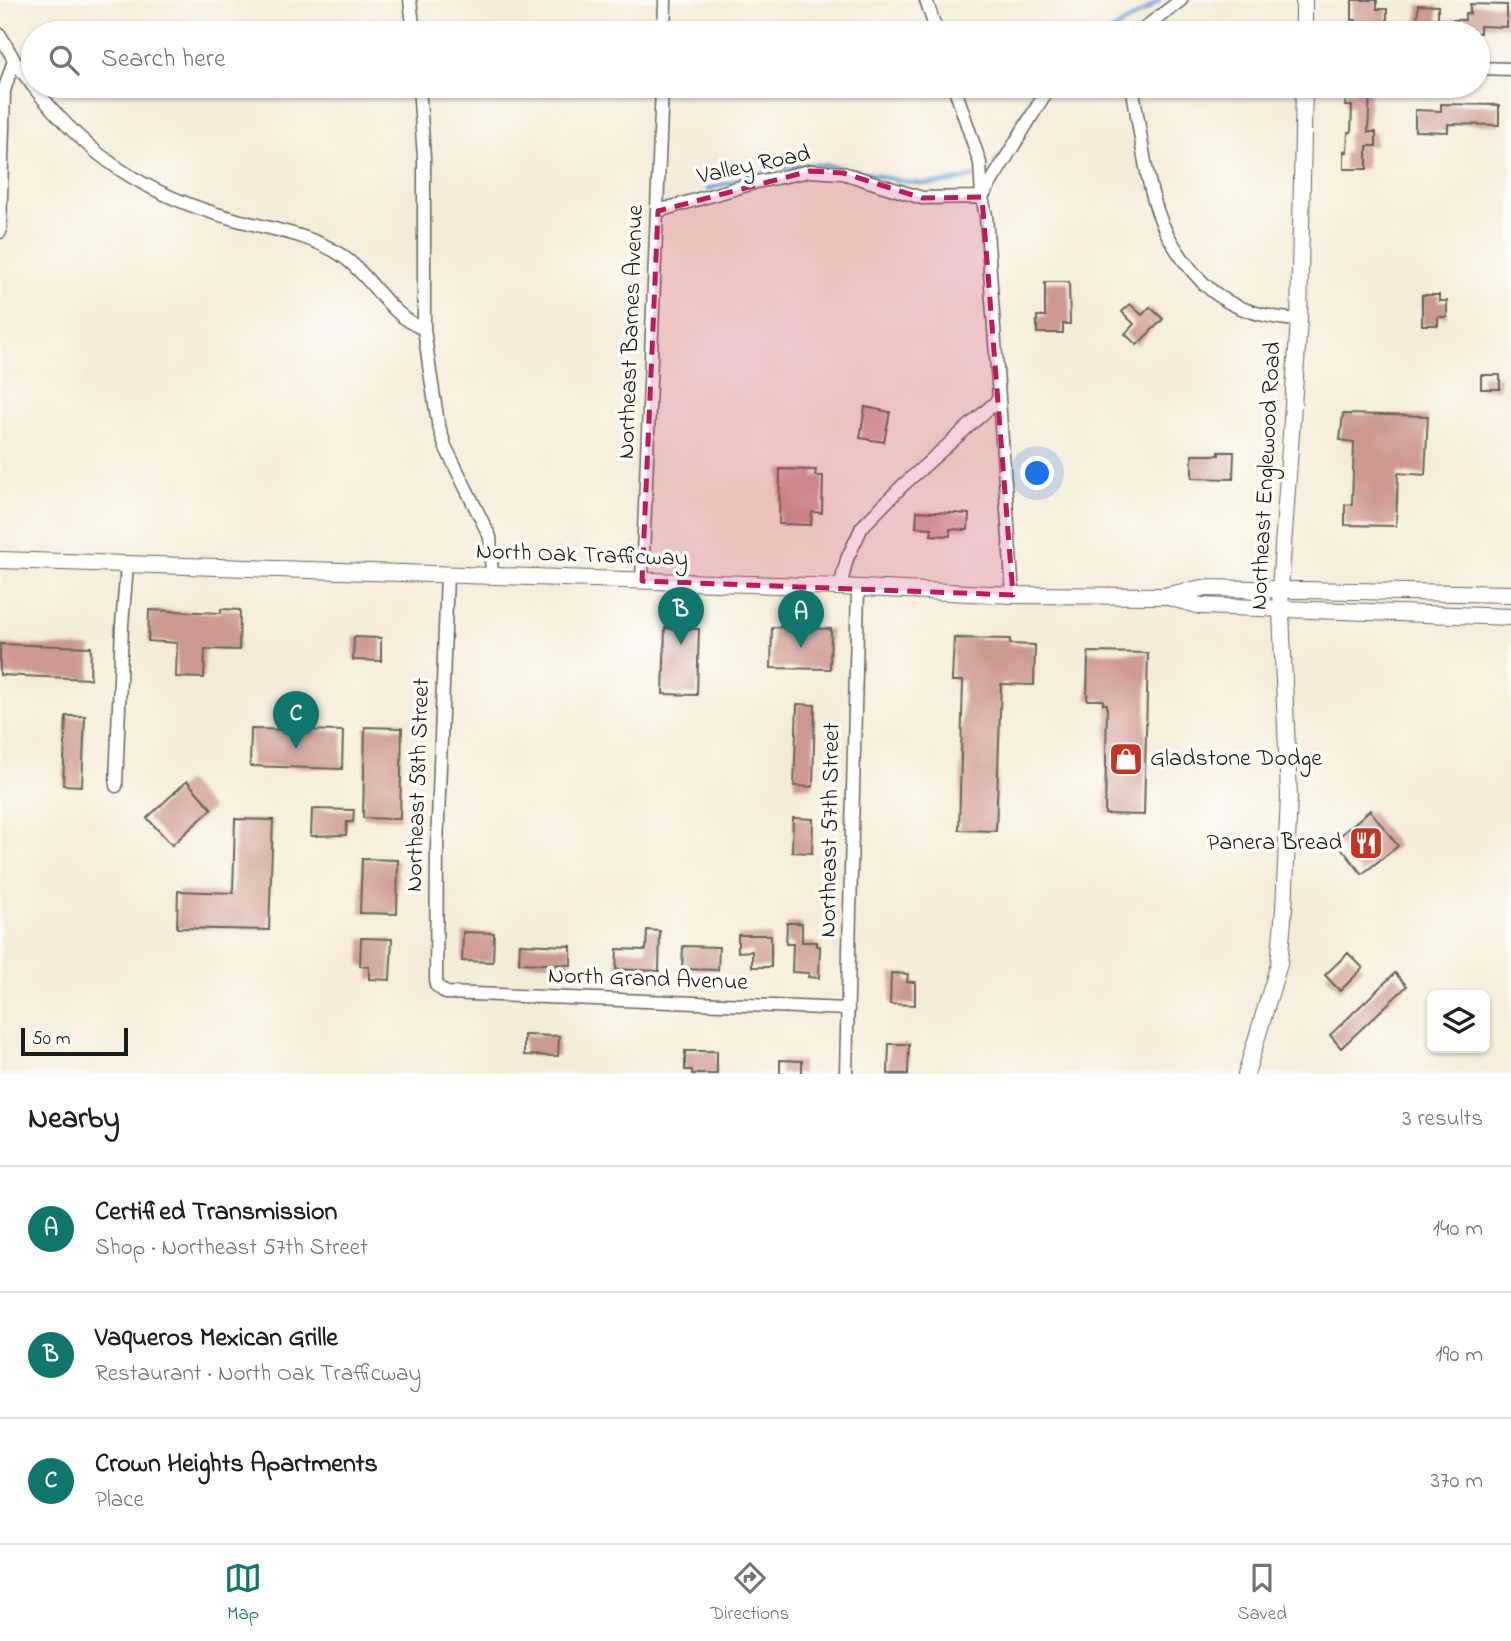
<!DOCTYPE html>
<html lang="en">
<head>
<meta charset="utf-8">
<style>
  body { margin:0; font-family:"Indie Flower",sans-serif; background:#f6f6f6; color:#202124 }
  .controls { position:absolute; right:21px; bottom:21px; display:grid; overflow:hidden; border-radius:10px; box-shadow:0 2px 5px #0004 }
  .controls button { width:63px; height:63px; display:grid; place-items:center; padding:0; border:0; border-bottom:2px solid #e0e0e0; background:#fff; color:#202124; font:35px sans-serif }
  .scale { position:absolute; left:21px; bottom:18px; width:107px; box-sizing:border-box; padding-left:7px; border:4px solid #1c1c1c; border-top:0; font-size:19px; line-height:24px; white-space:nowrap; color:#1c1c1c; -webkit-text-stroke:5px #fdfcf7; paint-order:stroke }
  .you { position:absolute; left:1038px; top:474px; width:24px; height:24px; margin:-18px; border:5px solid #fff; border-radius:50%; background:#1a73e8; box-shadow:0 0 0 10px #1a73e833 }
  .badge { display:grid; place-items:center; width:46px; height:46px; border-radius:50%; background:#0f766e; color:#fff; font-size:23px; font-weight:700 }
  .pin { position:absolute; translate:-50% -58px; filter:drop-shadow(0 2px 4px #0008) }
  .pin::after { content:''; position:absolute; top:37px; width:24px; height:21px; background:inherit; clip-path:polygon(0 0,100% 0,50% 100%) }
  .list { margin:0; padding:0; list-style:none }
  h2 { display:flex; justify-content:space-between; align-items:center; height:91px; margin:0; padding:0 28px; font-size:30px }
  h2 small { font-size:23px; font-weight:400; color:#757577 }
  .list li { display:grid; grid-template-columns:46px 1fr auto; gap:21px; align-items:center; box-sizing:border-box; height:126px; padding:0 28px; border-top:2px solid #e0e0e0 }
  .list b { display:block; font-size:26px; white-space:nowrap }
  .list p { margin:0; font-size:23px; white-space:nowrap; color:#757577 }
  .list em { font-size:23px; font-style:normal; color:#757577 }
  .icon { flex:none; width:38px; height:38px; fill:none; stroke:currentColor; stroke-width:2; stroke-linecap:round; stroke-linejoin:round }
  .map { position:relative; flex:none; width:1511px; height:1074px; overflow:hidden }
  .search { position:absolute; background:#fff; box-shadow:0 2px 5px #0004; left:21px; right:21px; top:21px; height:77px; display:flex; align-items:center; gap:18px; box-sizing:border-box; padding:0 24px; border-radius:38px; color:#757577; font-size:26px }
  .sheet { height:469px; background:#fff }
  nav { display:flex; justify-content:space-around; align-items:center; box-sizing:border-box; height:98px; border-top:2px solid #e0e0e0; background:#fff; font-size:19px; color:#757577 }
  nav a { display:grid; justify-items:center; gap:4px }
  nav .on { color:#0f766e }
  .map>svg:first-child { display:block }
</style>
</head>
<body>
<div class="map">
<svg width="1511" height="1074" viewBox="0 0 1511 1074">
  <rect width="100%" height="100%" fill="#fdfcf7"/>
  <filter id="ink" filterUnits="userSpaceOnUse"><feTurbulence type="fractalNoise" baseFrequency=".0143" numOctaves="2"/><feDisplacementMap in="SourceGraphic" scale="14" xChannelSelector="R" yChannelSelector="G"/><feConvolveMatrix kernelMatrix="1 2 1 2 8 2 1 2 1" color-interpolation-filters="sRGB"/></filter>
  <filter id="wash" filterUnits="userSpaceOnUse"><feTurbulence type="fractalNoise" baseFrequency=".00686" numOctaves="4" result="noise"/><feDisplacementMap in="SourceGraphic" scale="28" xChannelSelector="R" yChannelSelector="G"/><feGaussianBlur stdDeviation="1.57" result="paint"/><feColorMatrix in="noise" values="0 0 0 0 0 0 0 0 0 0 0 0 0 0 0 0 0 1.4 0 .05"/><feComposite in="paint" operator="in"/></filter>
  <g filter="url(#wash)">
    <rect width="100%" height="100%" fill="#f5ecd8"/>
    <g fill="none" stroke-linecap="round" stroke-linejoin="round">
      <path stroke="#6da1d9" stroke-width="4.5" d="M1108,33L1147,10L1159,0
        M1012,136L1038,86
        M995,163L1003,153
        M852,170C901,180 924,192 974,176
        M708,189C752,177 794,158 840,167"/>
    </g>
    <g id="blocks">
      <path fill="#cd9a91" d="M1352,0H1377V9H1387V33H1356V20H1352Z
        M1470,4L1507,5V27L1480,26V33H1417L1418,5L1438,6V20H1465V14H1470Z
        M1346,91L1370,92L1368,132H1376V146H1367V169H1344V151L1347,152L1348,132H1351L1352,106H1345Z
        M1441,104L1499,105V125L1448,124V132L1415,131V110L1441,111Z
        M1045,282H1069L1070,324H1063V333H1037V316H1045Z
        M1422,295H1439V301H1447V317H1438V325H1422Z
        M1130,304L1142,315L1150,307L1163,319L1137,345L1125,334L1134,324L1122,312Z
        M1481,375H1500V389H1481Z
        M865,407L890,412L884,442L860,438Z
        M1343,414L1428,416L1425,475L1398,473L1396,526L1345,525V505L1352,504L1354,442L1340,440Z
        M1219,452H1234L1233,479L1192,478V455H1219Z
        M780,469L816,470L815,476H823L822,513L812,512L811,525L779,524Z
        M917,511L969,514L968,530L950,529V536L931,535L932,528L916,527Z
        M221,609L240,610L239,650L205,649L204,678L176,677L177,643L148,641L149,610L221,613Z
        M772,627L831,629L830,669L771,668Z
        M665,628L699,629L697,695L663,694Z
        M354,637L381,638V661L353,660Z
        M954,638L1010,639V644L1035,645L1034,685L1001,684L996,831L959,830L963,681H952Z
        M0,644L91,647L90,679L0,675Z
        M1088,652L1148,653L1144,815L1105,814L1107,704H1103V700H1087Z
        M797,704L815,705L813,787L794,786Z
        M66,716H85L82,786L63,785Z
        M365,727L402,728L400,819L363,818Z
        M251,729L343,731L342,769L250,766Z
        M187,781L212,809L172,845L147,818Z
        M312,809L354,810L353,822H347L346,835L311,836Z
        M1370,810L1398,846L1362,874L1335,840Z
        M793,818L813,819L812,853L792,852Z
        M235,819L273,820L269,930L177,928L178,891L233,893Z
        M362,859L398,860L397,914L360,913Z
        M787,923H802V942H816V946H820L819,978L808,977L809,973L792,972L793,944H786Z
        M647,930L660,931L659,971L616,969L617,949L646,950Z
        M463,932L494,933L493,962L462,961Z
        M738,935H771V967H752V951L738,952Z
        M361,938L392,939L390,980L369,979V967L360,966Z
        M520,944L571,946V965L519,963Z
        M683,946L719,947L718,970L682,969Z
        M1348,953L1363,968L1340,991L1325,975Z
        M891,973L908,974L907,982H915V1005L890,1004Z
        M1395,973L1407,986L1341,1048L1330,1035Z
        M524,1035L559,1036L558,1056L524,1055Z
        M889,1044H909L908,1074H888Z
        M685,1051H717V1074H692V1070H685Z
        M780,1060L802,1061V1074H780Z"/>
    </g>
  </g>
  <g filter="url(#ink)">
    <use href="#blocks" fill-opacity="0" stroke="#68655e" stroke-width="2"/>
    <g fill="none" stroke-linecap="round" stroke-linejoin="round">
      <g stroke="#68655e" stroke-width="15">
        <path id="minor" d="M410,0L414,33
          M926,0L937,33
          M664,33L665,0
          M1138,33L1181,0
          M0,35L14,60L33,86
          M1478,68L1511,69
          M33,86C89,158 146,195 234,219C269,229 310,234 341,255C372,276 388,315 424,329
          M419,86L424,158V329L430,372L438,423L445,446L490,537L492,576
          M1132,86C1140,127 1144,173 1158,213C1168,242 1195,281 1222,298C1244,313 1273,318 1299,320
          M658,211L757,182L810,171L843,173L922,198L982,197L980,163L954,86
          M0,232L4,91L14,60
          M447,574L437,848L436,985L446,993L848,1009
          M642,581L662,86
          M840,587L847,559L862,527L902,486L998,400
          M1013,595L986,216L982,197L1050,86
          M116,786L122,625L127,565
          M846,1074L858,588"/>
      </g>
      <g stroke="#68655e" stroke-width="18">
        <path id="secondary" d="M1304,0V33
          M0,560L840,587L1013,595L1163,596L1202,588L1511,594
          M1165,596L1201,606L1511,617
          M1246,1074L1279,964L1284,909L1289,796L1280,589L1299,320L1304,86"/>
      </g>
      <use href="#minor" stroke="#fff" stroke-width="12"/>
      <use href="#secondary" stroke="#fff" stroke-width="16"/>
    </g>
  </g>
  <path fill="#c2185b" fill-opacity="0.2" stroke="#c2185b" stroke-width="5" stroke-dasharray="14 9" stroke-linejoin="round" d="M810,171L843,173L922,198L982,197L1013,595L642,581L658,211Z"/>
  <defs>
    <g id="shop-square" transform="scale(1.75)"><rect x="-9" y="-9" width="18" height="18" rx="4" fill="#c8321e" stroke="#fdfcf7"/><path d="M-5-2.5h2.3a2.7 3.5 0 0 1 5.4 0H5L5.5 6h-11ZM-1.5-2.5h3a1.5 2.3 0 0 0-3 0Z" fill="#fff"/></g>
    <g id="restaurant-square" transform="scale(1.75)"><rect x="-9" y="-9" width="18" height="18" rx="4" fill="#c8321e" stroke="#fdfcf7"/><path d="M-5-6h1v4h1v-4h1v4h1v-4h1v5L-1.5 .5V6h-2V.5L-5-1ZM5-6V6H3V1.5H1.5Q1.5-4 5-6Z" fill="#fff"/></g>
  </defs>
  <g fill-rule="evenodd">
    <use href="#shop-square" x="1126" y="759"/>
    <use href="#restaurant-square" x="1366" y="843"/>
  </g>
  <g text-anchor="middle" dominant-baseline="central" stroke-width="7" stroke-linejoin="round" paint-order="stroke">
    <g font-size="24" fill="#1c1c1c" stroke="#fdfcf7">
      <text transform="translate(754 166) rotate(-12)">Valley Road</text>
      <text transform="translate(632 332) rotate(-88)">Northeast Barnes Avenue</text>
      <text transform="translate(1267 476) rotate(-87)">Northeast Englewood Road</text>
      <text transform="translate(582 556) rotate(2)">North Oak Trafficway</text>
      <text transform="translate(419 785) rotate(-88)">Northeast 58th Street</text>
      <text transform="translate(831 830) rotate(-89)">Northeast 57th Street</text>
      <text transform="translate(648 980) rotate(2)">North Grand Avenue</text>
    </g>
    <g font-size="24" fill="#1c1c1c" stroke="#fdfcf7" text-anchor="start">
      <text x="1150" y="759">Gladstone Dodge</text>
      <text x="1342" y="843" text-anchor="end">Panera Bread</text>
    </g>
  </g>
</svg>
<div class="controls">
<button><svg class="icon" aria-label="layers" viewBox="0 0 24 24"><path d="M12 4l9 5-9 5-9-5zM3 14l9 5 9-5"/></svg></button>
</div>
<div class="scale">50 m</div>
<div class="you"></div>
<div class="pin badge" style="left:801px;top:648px">A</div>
<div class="pin badge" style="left:681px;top:645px">B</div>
<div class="pin badge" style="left:296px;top:749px">C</div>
<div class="search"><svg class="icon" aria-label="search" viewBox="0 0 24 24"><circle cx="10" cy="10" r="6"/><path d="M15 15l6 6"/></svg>Search here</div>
</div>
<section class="sheet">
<h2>Nearby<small>3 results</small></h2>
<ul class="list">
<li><span class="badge">A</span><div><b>Certified Transmission</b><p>Shop · Northeast 57th Street</p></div><em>140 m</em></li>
<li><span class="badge">B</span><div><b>Vaqueros Mexican Grille</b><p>Restaurant · North Oak Trafficway</p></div><em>190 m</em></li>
<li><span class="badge">C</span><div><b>Crown Heights Apartments</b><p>Place</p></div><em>370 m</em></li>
</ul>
</section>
<nav>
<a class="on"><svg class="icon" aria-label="map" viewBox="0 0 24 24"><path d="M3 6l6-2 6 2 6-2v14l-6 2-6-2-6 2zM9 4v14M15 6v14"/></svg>Map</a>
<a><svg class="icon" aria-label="directions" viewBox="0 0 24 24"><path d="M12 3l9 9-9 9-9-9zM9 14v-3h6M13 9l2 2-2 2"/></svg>Directions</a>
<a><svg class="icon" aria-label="saved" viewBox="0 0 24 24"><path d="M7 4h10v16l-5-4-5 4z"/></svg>Saved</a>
</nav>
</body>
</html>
